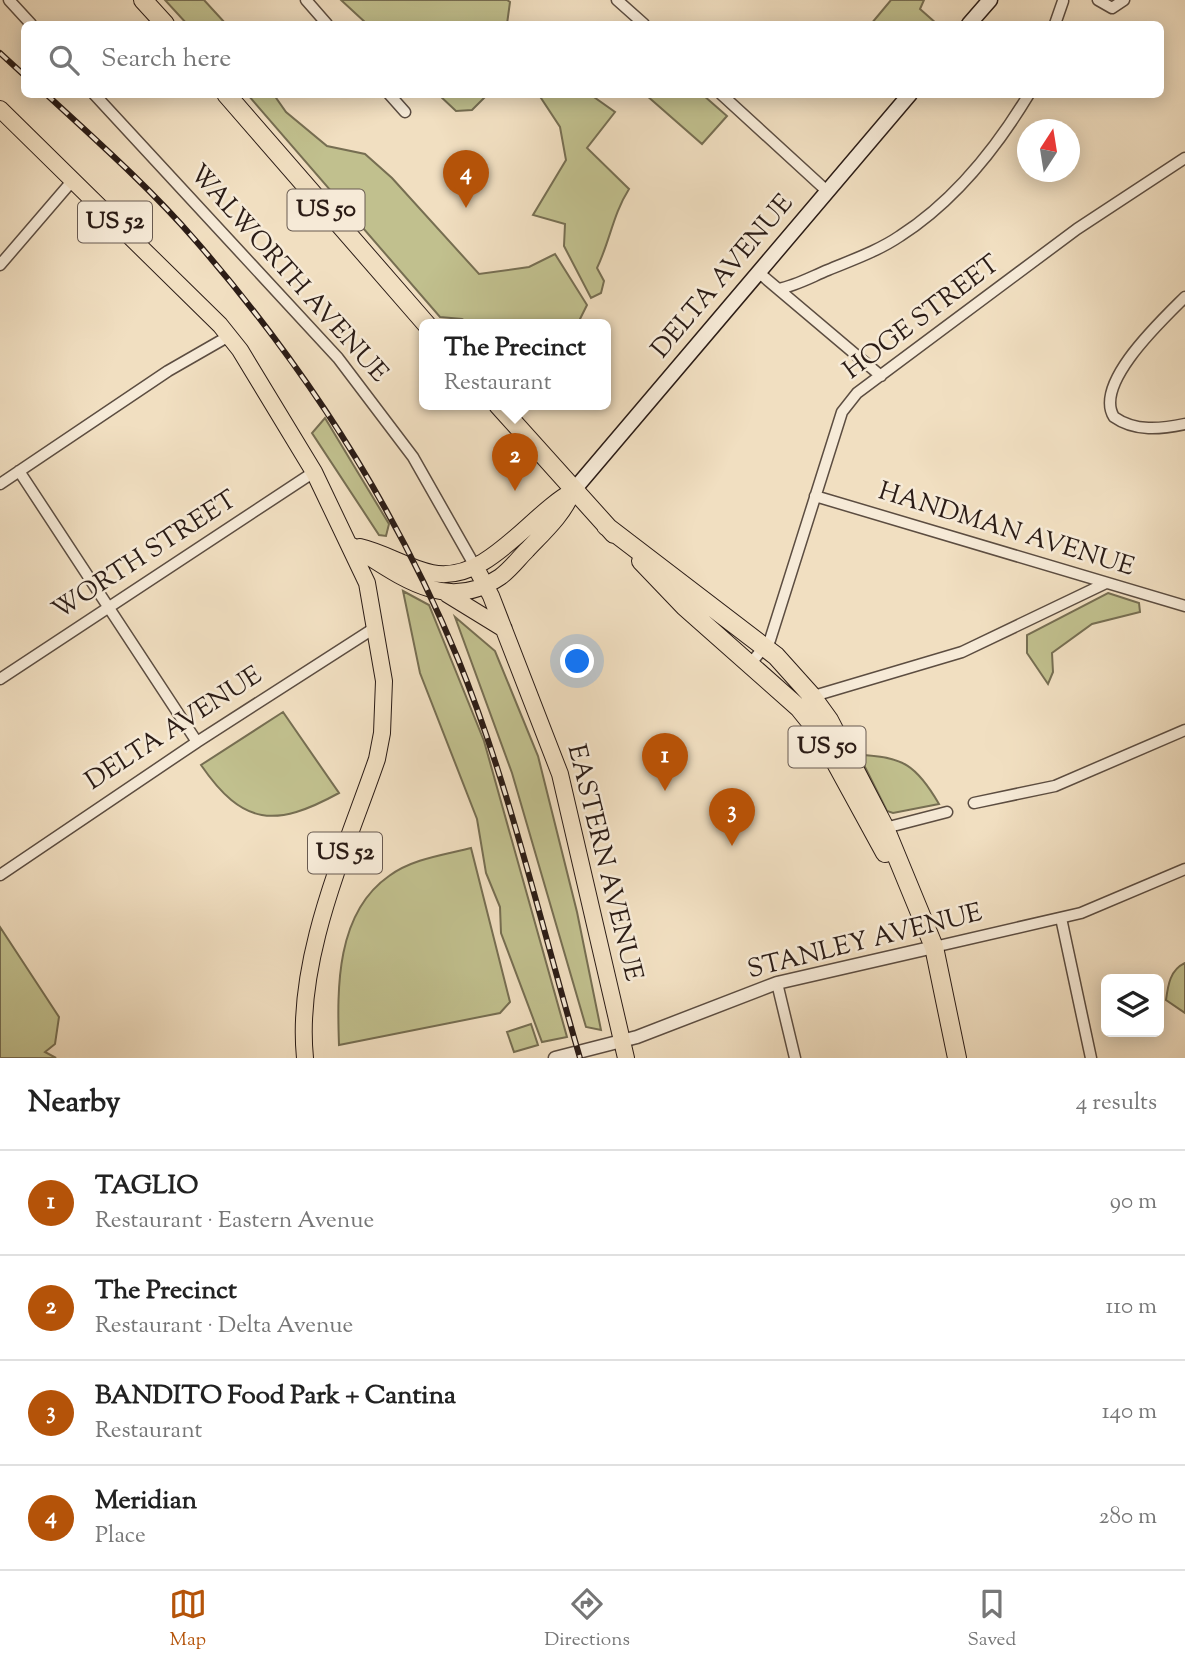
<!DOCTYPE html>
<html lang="en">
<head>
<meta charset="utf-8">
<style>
  body { margin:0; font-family:"Sorts Mill Goudy",serif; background:#f2f2f2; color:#222 }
  .controls { position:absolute; right:21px; bottom:21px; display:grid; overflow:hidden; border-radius:10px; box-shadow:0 4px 18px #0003 }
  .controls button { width:63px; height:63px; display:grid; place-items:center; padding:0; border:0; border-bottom:2px solid #e0e0e0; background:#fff; color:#222; font:35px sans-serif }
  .compass { position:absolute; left:1017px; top:119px; width:63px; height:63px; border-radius:50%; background:#fff; box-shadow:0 4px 18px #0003; rotate:12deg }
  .you { position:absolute; left:578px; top:662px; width:24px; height:24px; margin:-18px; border:5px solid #fff; border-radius:50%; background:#1a73e8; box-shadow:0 0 0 10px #1a73e833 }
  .badge { display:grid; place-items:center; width:46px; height:46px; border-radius:50%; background:#b45309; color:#fff; font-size:23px; font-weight:700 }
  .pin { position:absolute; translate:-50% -58px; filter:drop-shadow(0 2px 4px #0008) }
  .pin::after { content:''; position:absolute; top:37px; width:24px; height:21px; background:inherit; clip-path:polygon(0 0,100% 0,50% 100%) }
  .popup { position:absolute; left:419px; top:319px; width:192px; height:91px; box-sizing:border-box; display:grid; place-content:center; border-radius:10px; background:#fff; filter:drop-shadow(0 2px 5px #0005); font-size:23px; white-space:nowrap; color:#767676 }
  .popup b { font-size:26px; color:#222 }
  .popup::after { content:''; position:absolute; left:50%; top:100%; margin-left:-14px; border:14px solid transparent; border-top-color:#fff }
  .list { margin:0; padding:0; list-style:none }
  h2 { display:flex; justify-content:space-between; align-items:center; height:91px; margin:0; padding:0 28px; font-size:30px }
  h2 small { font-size:23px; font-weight:400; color:#767676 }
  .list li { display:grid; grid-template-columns:46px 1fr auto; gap:21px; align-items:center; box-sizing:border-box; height:105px; padding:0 28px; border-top:2px solid #e0e0e0 }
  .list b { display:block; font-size:26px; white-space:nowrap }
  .list p { margin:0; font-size:23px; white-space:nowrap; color:#767676 }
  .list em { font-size:23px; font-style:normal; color:#767676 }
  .icon { flex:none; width:38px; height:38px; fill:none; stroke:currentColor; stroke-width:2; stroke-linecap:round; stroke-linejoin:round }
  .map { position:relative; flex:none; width:1185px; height:1058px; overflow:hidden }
  .search { position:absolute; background:#fff; box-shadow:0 4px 18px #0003; left:21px; right:21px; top:21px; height:77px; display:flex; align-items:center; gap:18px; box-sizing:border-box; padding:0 24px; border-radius:10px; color:#767676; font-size:26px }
  .sheet { height:511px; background:#fff }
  nav { display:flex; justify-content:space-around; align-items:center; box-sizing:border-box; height:98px; border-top:2px solid #e0e0e0; background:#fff; font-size:19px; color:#767676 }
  nav a { display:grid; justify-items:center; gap:4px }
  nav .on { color:#b45309 }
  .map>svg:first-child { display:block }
</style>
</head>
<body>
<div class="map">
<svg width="1185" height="1058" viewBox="0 0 1185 1058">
  <rect width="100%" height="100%" fill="#f1dfc1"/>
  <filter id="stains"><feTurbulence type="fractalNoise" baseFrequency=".00286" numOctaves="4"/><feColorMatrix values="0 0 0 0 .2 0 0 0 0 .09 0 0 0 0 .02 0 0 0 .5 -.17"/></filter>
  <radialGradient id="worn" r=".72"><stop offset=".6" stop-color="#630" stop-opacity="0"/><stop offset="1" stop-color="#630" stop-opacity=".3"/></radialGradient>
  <path fill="#c1c08e" stroke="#766e52" stroke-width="2" d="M165,0H204L226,24H187Z
    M341,0H507L510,2L507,24H367Z
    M891,0H924L920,9L937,24H871Z
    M248,95H274L286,112L327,146L365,154L392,178L479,274L529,267L555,254L587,305L577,325H472L462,319L440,317Z
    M439,95H487L472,110L456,111Z
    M539,95H591L615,112L587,148L629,189C613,214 610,241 597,268L604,281L601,293L591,298L564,246L565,224L533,215L566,160L560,127Z
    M646,95H703L727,116L702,144Z
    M325,418L389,524L386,536L379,535L312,433Z
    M403,591L429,605L484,741L567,1037L542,1042L501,933L500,907L486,873L477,819L420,673Z
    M1108,593L1139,603L1140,612L1092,624L1052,653L1053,672L1048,684L1027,653V635Z
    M455,617L495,651L538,756L577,912L601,1030L586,1027L512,773Z
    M283,712L339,793C275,828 243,826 201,765Z
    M859,755C903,756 917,766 939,804L893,813L887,811Z
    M471,848L510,1002L500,1013L339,1045C337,988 336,913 389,876C412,859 443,855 471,848Z
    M0,927L59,1017L55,1044L45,1052L56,1058H0Z
    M1185,963V1013L1166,1000C1168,985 1170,970 1185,963Z
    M531,1024L538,1045L514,1052L507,1032Z"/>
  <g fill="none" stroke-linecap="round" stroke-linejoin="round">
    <g stroke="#5c4d41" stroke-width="13">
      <path id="minor" d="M9,0L31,24
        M306,0L327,24
        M617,0L644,24
        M1098,0L1112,8L1124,0
        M1055,24L1063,1
        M94,94L338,358L413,457L476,568
        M389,94L405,112
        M721,94L828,192
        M0,265L73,180
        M758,272L881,376
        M778,289C795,286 811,277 828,270C852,260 878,251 900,236C953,202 997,147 1029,94
        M1185,297C1162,320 1093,384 1114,417C1135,432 1161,429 1185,424
        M19,471L197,742
        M0,484L168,371L229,336
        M815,496L1185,606
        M751,663L770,640L842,412L857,393L1077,229L1185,158
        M0,679L314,472
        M807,698L962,652L1104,584
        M974,803L1055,786L1185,730
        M885,828L947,812
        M0,875L197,742L376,627
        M1061,918L1091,1058
        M934,947L1081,913L1185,869
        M777,983L795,1058"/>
    </g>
    <g stroke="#5c4d41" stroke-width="15">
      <path id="tertiary" d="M555,1058L637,1037L777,983L934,947"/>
    </g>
    <g stroke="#2b1c16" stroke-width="17">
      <path id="secondary" d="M969,24L990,0
        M573,491L910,94"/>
    </g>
    <g stroke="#2b1c16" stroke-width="18">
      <path id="primary" d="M0,109L220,325L240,350L314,472L367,583L384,681L382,733L377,759C345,852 295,959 305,1058
        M352,546C400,576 446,614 500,577C510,570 518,559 527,550C545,531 563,515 573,491
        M360,547C386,553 407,568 432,573C487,584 529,515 573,491
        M476,568L491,596L560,774L626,1058
        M447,594L504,629"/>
    </g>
    <g stroke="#2b1c16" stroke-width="20">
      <path id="trunk" d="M143,0L165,24
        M226,94L427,325
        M498,405L614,534
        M606,526L776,656L811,695L829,720L885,828L934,947L957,1058
        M641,561L685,607L799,708L820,734L885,853"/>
    </g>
    <use href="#minor" stroke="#f6ead7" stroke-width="10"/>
    <use href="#tertiary" stroke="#f6ead7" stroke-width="12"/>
    <use href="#secondary" stroke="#f6ead7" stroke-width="14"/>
    <use href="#primary" stroke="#f1dfc1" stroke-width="16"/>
    <use href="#trunk" stroke="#f1dfc1" stroke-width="18"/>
    <g stroke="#2b1c16" stroke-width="6">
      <path id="rail" d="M0,53L24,75
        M46,94C97,141 150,188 195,240C304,365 395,506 458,659C510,787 541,925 580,1058"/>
    </g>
    <use href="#rail" stroke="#f6ead7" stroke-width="3.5" stroke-dasharray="10" stroke-linecap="butt"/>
  </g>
  <g text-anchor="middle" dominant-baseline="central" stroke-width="5" stroke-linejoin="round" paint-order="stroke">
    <g fill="#f6ead7" stroke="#685a50" stroke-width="2">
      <rect x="287.5" y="189.5" width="77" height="41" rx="5"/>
      <rect x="78" y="201.5" width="74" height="41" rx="5"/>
      <rect x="788.5" y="726.5" width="77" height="41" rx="5"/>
      <rect x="308" y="832.5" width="74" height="41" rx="5"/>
    </g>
    <g font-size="24" font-weight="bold" fill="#2b1c16">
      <text x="326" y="210">US 50</text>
      <text x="115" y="222">US 52</text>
      <text x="827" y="747">US 50</text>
      <text x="345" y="853">US 52</text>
    </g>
    <g font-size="26" fill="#2b1c16" stroke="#f6ead7">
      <text transform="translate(288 274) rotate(48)">WALWORTH AVENUE</text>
      <text transform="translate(723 277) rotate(-50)">DELTA AVENUE</text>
      <text transform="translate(922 318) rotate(-37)">HOGE STREET</text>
      <text transform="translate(1006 530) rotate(17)">HANDMAN AVENUE</text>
      <text transform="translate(145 556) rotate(-33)">WORTH STREET</text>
      <text transform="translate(174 729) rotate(-33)">DELTA AVENUE</text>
      <text transform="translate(604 863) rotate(76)">EASTERN AVENUE</text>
      <text transform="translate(865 942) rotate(-14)">STANLEY AVENUE</text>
    </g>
  </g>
  <rect width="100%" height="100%" filter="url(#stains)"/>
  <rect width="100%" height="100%" fill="url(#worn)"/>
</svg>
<div class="controls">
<button><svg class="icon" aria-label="layers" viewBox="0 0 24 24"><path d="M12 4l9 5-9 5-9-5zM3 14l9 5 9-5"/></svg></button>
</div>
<svg class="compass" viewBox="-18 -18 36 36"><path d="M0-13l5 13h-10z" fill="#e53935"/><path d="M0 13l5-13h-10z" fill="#767676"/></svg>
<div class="you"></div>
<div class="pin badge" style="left:665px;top:791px">1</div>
<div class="pin badge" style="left:515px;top:491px">2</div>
<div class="popup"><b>The Precinct</b>Restaurant</div>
<div class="pin badge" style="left:732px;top:846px">3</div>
<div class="pin badge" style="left:466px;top:208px">4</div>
<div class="search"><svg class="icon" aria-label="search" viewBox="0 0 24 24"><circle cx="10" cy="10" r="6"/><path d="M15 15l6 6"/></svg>Search here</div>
</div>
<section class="sheet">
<h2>Nearby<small>4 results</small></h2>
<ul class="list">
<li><span class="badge">1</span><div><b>TAGLIO</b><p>Restaurant · Eastern Avenue</p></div><em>90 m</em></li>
<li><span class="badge">2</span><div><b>The Precinct</b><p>Restaurant · Delta Avenue</p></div><em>110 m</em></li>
<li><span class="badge">3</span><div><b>BANDITO Food Park + Cantina</b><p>Restaurant</p></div><em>140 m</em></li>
<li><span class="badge">4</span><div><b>Meridian</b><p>Place</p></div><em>280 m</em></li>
</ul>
</section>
<nav>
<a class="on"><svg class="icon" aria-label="map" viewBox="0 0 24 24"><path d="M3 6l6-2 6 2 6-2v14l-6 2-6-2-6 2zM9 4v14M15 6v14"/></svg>Map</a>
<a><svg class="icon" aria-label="directions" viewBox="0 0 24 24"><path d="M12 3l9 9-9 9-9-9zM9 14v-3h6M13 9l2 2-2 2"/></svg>Directions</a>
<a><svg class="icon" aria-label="saved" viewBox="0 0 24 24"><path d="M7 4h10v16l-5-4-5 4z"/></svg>Saved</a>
</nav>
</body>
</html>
